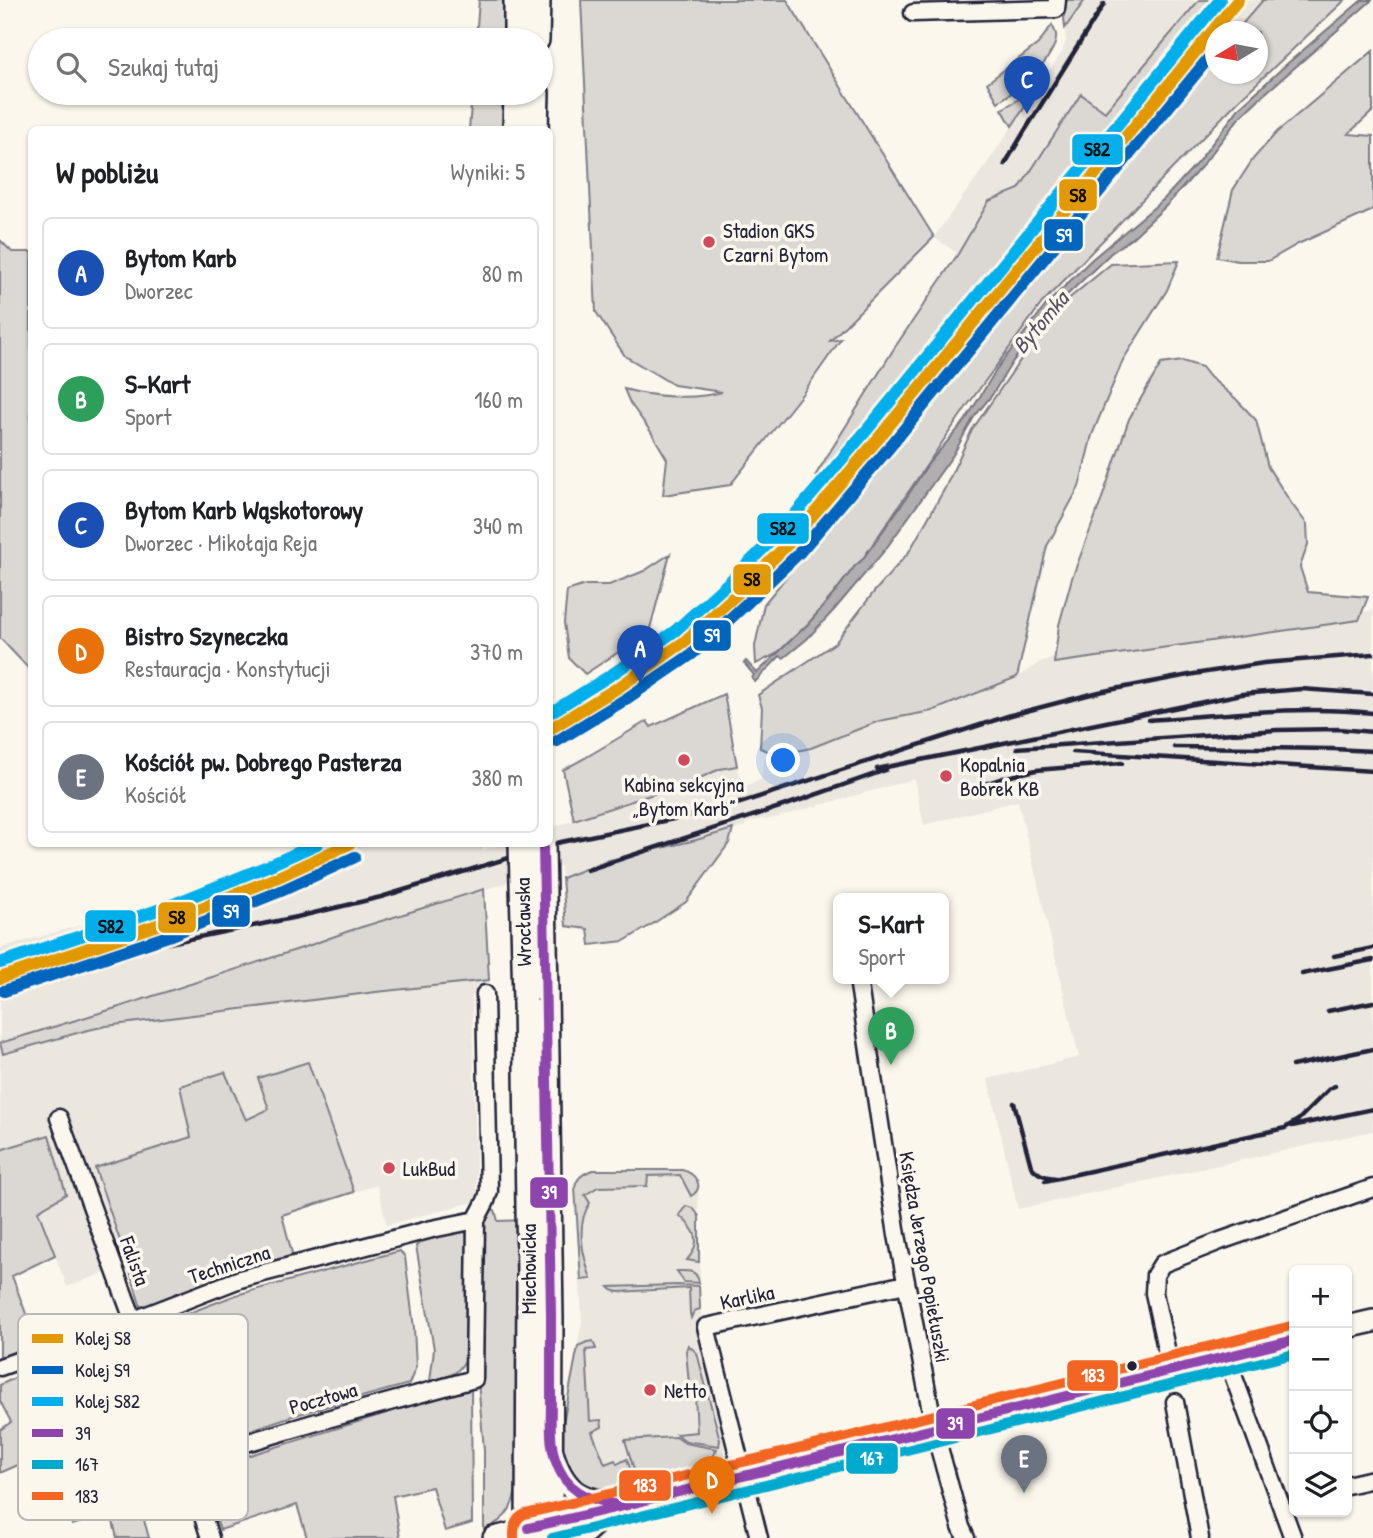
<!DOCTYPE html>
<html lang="pl">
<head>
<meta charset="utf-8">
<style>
  body { margin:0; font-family:"Patrick Hand",sans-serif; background:#f2f2f2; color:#202124 }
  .controls { position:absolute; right:21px; bottom:21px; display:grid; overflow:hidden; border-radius:10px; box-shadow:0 2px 5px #0004 }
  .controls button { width:63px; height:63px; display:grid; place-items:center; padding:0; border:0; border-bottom:2px solid #e0e0e0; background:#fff; color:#202124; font:35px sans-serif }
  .compass { position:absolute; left:1205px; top:21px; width:63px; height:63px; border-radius:50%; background:#fff; box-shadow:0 2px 5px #0004; rotate:260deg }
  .you { position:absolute; left:784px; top:761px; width:24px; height:24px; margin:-18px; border:5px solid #fff; border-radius:50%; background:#1a73e8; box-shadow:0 0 0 10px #1a73e833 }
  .badge { display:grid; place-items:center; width:46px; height:46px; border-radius:50%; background:#1a73e8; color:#fff; font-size:23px; font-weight:700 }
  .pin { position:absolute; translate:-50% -58px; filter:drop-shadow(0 2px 4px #0008) }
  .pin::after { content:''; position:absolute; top:37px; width:24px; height:21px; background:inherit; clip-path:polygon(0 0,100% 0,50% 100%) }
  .popup { position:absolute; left:833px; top:893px; width:116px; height:91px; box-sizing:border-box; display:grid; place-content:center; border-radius:10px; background:#fff; filter:drop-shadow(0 2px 5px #0005); font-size:23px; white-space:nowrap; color:#757577 }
  .popup b { font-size:26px; color:#202124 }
  .popup::after { content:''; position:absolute; left:50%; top:100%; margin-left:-14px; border:14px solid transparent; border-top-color:#fff }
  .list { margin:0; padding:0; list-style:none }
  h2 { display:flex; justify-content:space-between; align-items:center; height:91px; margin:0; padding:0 28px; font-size:30px }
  h2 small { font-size:23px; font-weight:400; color:#757577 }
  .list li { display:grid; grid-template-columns:46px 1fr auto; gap:21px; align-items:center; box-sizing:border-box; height:112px; margin:0 14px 14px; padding:0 14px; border:2px solid #e0e0e0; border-radius:10px }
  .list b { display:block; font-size:26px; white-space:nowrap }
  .list p { margin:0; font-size:23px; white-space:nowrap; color:#757577 }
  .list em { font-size:23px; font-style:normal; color:#757577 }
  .icon { flex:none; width:38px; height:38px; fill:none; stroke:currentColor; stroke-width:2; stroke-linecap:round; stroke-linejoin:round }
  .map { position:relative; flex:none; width:1373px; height:1538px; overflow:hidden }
  .search { position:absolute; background:#fff; box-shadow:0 2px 5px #0004; left:28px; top:28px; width:525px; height:77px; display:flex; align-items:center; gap:18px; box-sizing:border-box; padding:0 24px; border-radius:38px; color:#757577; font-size:26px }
  .panel { position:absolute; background:#fff; box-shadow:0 2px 5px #0004; left:28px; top:126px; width:525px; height:721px; border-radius:10px }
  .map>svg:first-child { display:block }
</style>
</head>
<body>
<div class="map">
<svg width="1373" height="1538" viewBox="0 0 1373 1538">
  <rect width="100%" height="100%" fill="#fbf7ec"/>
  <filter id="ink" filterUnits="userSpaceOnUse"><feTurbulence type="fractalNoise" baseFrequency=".0143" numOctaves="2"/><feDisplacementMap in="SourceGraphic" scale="14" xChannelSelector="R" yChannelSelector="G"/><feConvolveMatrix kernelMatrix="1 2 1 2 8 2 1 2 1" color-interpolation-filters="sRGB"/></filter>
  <g filter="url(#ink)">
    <path fill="#ebe7df" d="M1085,0H1199L1105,112L1081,94L1019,189L989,201L958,254L934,237L990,159L1062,52L1066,41L1065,28Z
      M1224,0H1263L1236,31L1216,32L1215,56L968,357L799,555L735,620L728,584L779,536L964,318Z
      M1373,611V1131L1018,1209L988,1079L1079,1057L1018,801L924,825L914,779L767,820L762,819L746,823L744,827L696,840L605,861L562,878L561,866L350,931L305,947L116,1008L0,1043V948L145,907L240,869L294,844H482L483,850L503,844H550V828L693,781L720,769L737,766L743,787L756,782L761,780L764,759L811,748L879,721L932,711L1017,677L1042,661L1133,640L1278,616Z
      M489,980V994L472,996L477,1201L387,1225L377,1185L128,1264L67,1287L38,1211L0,1222V1045L3,1054L84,1031L106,1026L376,992Z
      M593,1170H682L691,1173L695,1177L698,1187L702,1349L725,1445L723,1461L717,1467L612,1494L587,1490L568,1474L566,1404L582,1321L575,1187L578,1178L584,1173Z"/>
    <path fill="#dbd8d3" stroke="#7e7d87" stroke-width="2" d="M479,0H509L508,40H476Z
      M581,0H787L934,237L830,341L841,339L803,393L730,485L663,495L667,459L651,432L630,403L624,389C653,397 694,400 722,392L674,385L625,356L596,312Z
      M1065,0H1085L1065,28L1063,7Z
      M1199,0H1224L964,318L825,482L815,476L895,347L958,254L989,201L1019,189L1081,94L1105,112Z
      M1263,0H1345L1238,101L1042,303L967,406L862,560L855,566L832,596L808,624L776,654L756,664L755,646L764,604L1215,56L1216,74H1258V32L1236,31Z
      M1052,25C1053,27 1056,34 1056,35C1057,43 1052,50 1048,57C1036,77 1018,89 998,102L987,83L1038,44Z
      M1373,51V111L1348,134L1373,136V210L1298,244L1268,261H1238L1217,257L1233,190L1253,159L1277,132Z
      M1039,82L1040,84L1012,126L1002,109L1021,98Z
      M472,93H508V129L469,130Z
      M0,240L12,252H31V671L0,638Z
      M1179,261L1167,290L1123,360L1092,435L1079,487L1047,546L1017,677L932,711L879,721L811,748L778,755L760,748L762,708L758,695L835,643L874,592L909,552L945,488L972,430L1055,310L1111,264Z
      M1182,361L1202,367L1210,377L1236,399L1256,420L1268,467L1291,503L1307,524L1308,544L1300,567L1308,592L1368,597L1359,620L1054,663L1059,625L1072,578L1100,504L1129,419L1161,364Z
      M670,554L649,632L585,674L569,658L564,623L567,591L585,585H609L644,571Z
      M724,694L737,766L720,769L693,781L574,820L563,770L585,758L647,721L651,727Z
      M733,829L729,843L686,902L651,925L624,941L590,945L588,929L566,926L562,878L605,861L696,840Z
      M484,889L489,980L376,992L106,1026L84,1031L3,1054L0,1043L116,1008L305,947L349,931Z
      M308,1062L354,1192L282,1215L293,1257L217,1280L141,1308L128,1264L95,1168L191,1137L180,1086L225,1072L246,1120L269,1109L258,1078Z
      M49,1135L66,1194L38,1211L55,1255L12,1276L38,1346L0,1361V1150Z
      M593,1170H682C695,1173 706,1187 691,1196L680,1175L648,1176L647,1186L598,1187L585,1195L590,1203C575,1225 583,1256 591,1279L581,1280L575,1187C577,1177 584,1173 593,1170Z
      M686,1206L693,1208L699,1216V1262L687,1260C703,1241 696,1230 679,1215Z
      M488,1208L495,1210L498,1221L521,1220L518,1477C515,1502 510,1520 484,1529V1450L478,1381V1234Z
      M460,1229L467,1234L469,1354C456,1377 454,1374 430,1381L434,1349L416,1246L424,1240Z
      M400,1251L405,1257L414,1328L416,1367L409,1384L292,1416L197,1448L187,1446L147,1332L152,1327L236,1295Z
      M677,1271C688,1271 697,1269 699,1283L684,1282Z
      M676,1285L699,1286L700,1309L694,1311L691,1318L690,1313L689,1288L618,1292L612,1290L609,1287Z
      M593,1341L596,1349L586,1350L590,1421L601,1420L602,1427L592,1432L605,1464L615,1460L617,1464L627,1459L635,1484C608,1490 587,1494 570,1468L566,1470L560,1446L562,1429L578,1346L587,1342Z
      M688,1345L697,1353L720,1440L719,1446L686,1441L676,1434L697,1432L695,1394L691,1385L689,1384L686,1351Z
      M78,1352L108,1429L118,1426L149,1538H117L111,1513L72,1525L47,1449L18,1465L0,1473V1430L11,1422L0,1401V1385L40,1366Z
      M471,1387L472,1523L445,1531L432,1487L393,1496L400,1538H307L297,1505L220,1530L200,1475L211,1467Z
      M676,1437L685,1443L717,1449L708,1466L638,1483L625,1440Z"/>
    <path fill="#b1aeb0" stroke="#787681" stroke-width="2" d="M1362,0H1372L1261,97L1239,118L1201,167L1168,204L1132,238L1111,253L1067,295L1013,361L992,395L974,417L953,455L885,550L834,610L807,639L785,657L783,658L780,656L755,682L752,678L754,675L744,663L746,661L757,673L808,624L832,596L855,566L862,560L905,500L928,464L965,421L998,367L1047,304L1091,260L1164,199L1197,163L1240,107L1288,63Z"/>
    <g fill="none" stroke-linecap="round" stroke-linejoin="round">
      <g stroke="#22223b" stroke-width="21">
        <path id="minor" d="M913,13L1056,9L1057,0
          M858,979L897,1235L932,1416L938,1444L961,1527L966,1538
          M59,1118L185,1461L210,1538
          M1226,1356L1293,1538
          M0,1367L134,1320L240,1279L432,1229L476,1220
          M1171,1371L1154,1293L1155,1275L1162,1264L1220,1241L1373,1188
          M1175,1402L1200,1538
          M185,1461L327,1419L474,1379L476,1220L486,1201L489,1191L485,994
          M1347,1485L1373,1479
          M759,1538L706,1327L906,1284"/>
      </g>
      <g stroke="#22223b" stroke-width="26">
        <path id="tertiary" d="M1347,1327L1373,1321
          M552,1452C563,1490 579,1499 616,1505
          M494,1538L1294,1340
          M579,1538L600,1519L608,1514"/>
      </g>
      <g stroke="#22223b" stroke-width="28">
        <path id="secondary" d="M516,40V0
          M537,40L538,0
          M515,130L516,93
          M536,130L537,93
          M546,992L551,1318L550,1538
          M525,1001L529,1275L528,1538"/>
      </g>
      <use href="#minor" stroke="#fbf7ec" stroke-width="16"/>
      <use href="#tertiary" stroke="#fbf7ec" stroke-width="21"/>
      <use href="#secondary" stroke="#fbf7ec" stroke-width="23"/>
      <path stroke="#22223b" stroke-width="4.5" d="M1026,129L1104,4
        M1005,164L1030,122
        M1149,720C1223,715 1299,705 1373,713
        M1174,747L1333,749L1373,751
        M1017,748L1277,730L1339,729L1373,732
        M1073,752L1373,771
        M877,769L1242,694L1301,689L1373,694
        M968,790L1003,778L1036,770L1122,763
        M587,870L792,803L886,770
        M1334,956L1373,948
        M1302,974L1373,960
        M3,977L297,917L381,897L561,842L693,815L740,803L1011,715L1099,692L1194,674L1264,663L1373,654
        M1328,1011L1373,1002
        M1292,1066L1373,1049
        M1014,1103L1031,1166C1038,1175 1045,1177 1056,1178
        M1292,1126L1373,1109
        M1045,1181L1285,1128L1298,1120L1330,1088L1335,1086"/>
      <g stroke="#22223b" stroke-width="28" stroke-linecap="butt">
        <path id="secondary-bridge" d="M521,844L525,1001
          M543,844L546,992"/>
      </g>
      <use href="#secondary-bridge" stroke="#fbf7ec" stroke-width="23"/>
      <g stroke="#fbf7ec" stroke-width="16">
        <path id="bus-1" d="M543,844C546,1000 548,1157 551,1313C551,1341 551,1370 551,1398C551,1423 548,1449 560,1471C572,1496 598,1501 622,1506L1294,1340
          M528,1528L628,1505"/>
      </g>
      <g stroke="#fbf7ec" stroke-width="16">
        <path id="bus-2" d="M552,1538L1294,1354"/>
      </g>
      <g stroke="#fbf7ec" stroke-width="16">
        <path id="bus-3" d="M514,1538C514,1527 514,1519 525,1514L814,1445L1291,1326"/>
      </g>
      <use href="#bus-1" stroke="#8e44ad" stroke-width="10"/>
      <use href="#bus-2" stroke="#00a9ce" stroke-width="10"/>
      <use href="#bus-3" stroke="#f26522" stroke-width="10"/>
      <g stroke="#fbf7ec" stroke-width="18">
        <path id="rail-1" d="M550,729L619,687L684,642L738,593L789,543L877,440L1238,0
          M0,978L166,922L276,878L349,844"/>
      </g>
      <g stroke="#fbf7ec" stroke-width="18">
        <path id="rail-2" d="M557,741L626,699L692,654L747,603L799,553L888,449L1216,49
          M4,991L171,935L281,891L355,857"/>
      </g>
      <g stroke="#fbf7ec" stroke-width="18">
        <path id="rail-3" d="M550,713L611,675L675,631L728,583L779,533L866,431L1220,0
          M0,963L161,909L270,865L317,844"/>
      </g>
      <use href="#rail-1" stroke="#e29906" stroke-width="12"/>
      <use href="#rail-2" stroke="#0065bd" stroke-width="12"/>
      <use href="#rail-3" stroke="#03afeb" stroke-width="12"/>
    </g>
  </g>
  <g fill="#d1495b" stroke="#fbf7ec" stroke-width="2.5">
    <circle cx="709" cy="242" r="7"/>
    <circle cx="684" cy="760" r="7"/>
    <circle cx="946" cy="776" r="7"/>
    <circle cx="389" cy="1168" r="7"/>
    <circle cx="650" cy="1390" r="7"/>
  </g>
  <circle fill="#22223b" stroke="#fbf7ec" stroke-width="2.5" cx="1132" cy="1366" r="6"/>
  <g text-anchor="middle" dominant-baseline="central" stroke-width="7" stroke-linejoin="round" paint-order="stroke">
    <g font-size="21" fill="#22223b" stroke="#fbf7ec" text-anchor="start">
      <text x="723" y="230">Stadion GKS<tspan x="723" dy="24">Czarni Bytom</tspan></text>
      <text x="960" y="764">Kopalnia<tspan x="960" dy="24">Bobrek KB</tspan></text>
      <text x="684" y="784" text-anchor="middle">Kabina sekcyjna<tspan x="684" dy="24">„Bytom Karb”</tspan></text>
      <text x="403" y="1168">LukBud</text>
      <text x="664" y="1390">Netto</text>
    </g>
    <g font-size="21" fill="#22223b" stroke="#fbf7ec">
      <text transform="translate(523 922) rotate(-91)">Wrocławska</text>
      <text transform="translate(925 1257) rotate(80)">Księdza Jerzego Popiełuszki</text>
      <text transform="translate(135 1261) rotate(70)">Falista</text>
      <text transform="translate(229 1264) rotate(-18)">Techniczna</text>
      <text transform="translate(528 1269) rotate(-90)">Miechowicka</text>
      <text transform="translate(747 1297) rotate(-12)">Karlika</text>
      <text transform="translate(323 1398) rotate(-16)">Pocztowa</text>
    </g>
    <g font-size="23" font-style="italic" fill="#545364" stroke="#fbf7ec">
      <text transform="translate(1040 322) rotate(-50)">Bytomka</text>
    </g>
  </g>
  <rect x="18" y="1314" width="230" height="206" rx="10" fill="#fbf7ec" stroke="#bab7b7" stroke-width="2"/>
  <rect x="32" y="1334" width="31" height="9" fill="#e29906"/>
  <rect x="32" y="1366" width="31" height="8" fill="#0065bd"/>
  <rect x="32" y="1397" width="31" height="9" fill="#03afeb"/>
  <rect x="32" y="1429" width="31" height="8" fill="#8e44ad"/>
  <rect x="32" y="1460" width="31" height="9" fill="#00a9ce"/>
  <rect x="32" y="1492" width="31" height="8" fill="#f26522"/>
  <g font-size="19" fill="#22223b">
    <text x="75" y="1345">Kolej S8</text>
    <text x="75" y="1377">Kolej S9</text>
    <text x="75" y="1408">Kolej S82</text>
    <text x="75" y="1440">39</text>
    <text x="75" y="1471">167</text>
    <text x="75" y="1503">183</text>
  </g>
  <g stroke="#fbf7ec" stroke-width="2.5">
    <rect x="1071" y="133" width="53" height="33" rx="7" fill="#03afeb"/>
    <rect x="1058" y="178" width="40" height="34" rx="7" fill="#e29906"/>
    <rect x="1043" y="218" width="41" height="34" rx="7" fill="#0065bd"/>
    <rect x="756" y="512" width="54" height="33" rx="7" fill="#03afeb"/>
    <rect x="732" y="563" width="40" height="33" rx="7" fill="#e29906"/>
    <rect x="692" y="619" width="40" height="33" rx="7" fill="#0065bd"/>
    <rect x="211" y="894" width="40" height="34" rx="7" fill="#0065bd"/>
    <rect x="157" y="901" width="40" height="33" rx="7" fill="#e29906"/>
    <rect x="84" y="909" width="53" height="34" rx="7" fill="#03afeb"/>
    <rect x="529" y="1176" width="40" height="33" rx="7" fill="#8e44ad"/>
    <rect x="1066" y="1359" width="53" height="33" rx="7" fill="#f26522"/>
    <rect x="935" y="1407" width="41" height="33" rx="7" fill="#8e44ad"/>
    <rect x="845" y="1442" width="54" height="33" rx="7" fill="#00a9ce"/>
    <rect x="618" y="1469" width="54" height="33" rx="7" fill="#f26522"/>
  </g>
  <g font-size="19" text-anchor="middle" font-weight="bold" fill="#fff">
    <text x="1064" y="242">S9</text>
    <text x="712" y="642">S9</text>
    <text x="231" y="918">S9</text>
    <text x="549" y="1199">39</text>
    <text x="1093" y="1382">183</text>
    <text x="955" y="1430">39</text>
    <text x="872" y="1465">167</text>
    <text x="645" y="1492">183</text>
  </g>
  <g font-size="19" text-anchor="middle" font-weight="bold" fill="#111">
    <text x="1097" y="156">S82</text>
    <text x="1078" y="202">S8</text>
    <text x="783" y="535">S82</text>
    <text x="752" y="586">S8</text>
    <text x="177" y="924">S8</text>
    <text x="111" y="933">S82</text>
  </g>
</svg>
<div class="controls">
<button>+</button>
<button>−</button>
<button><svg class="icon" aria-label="locate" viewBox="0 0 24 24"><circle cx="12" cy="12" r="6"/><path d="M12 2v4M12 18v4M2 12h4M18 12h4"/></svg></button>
<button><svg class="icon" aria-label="layers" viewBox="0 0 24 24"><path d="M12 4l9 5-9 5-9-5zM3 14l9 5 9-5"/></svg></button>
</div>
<svg class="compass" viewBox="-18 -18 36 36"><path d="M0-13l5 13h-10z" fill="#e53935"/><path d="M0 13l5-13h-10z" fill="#757577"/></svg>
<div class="you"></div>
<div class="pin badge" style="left:640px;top:683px;background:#1a4fb4">A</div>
<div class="pin badge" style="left:891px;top:1065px;background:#2e9e5b">B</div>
<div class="popup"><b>S-Kart</b>Sport</div>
<div class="pin badge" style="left:1027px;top:114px;background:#1a4fb4">C</div>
<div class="pin badge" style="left:712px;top:1514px;background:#e8710a">D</div>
<div class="pin badge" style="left:1024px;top:1493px;background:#6b7280">E</div>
<div class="search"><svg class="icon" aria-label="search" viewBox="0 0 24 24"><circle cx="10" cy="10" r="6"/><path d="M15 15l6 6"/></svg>Szukaj tutaj</div>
<section class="panel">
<h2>W pobliżu<small>Wyniki: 5</small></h2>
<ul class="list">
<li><span class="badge" style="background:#1a4fb4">A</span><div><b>Bytom Karb</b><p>Dworzec</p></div><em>80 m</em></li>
<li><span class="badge" style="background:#2e9e5b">B</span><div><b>S-Kart</b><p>Sport</p></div><em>160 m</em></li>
<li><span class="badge" style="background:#1a4fb4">C</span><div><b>Bytom Karb Wąskotorowy</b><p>Dworzec · Mikołaja Reja</p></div><em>340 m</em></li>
<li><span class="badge" style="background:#e8710a">D</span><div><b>Bistro Szyneczka</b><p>Restauracja · Konstytucji</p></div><em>370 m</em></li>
<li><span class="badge" style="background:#6b7280">E</span><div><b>Kościół pw. Dobrego Pasterza</b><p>Kościół</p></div><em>380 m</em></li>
</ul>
</section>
</div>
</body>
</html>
